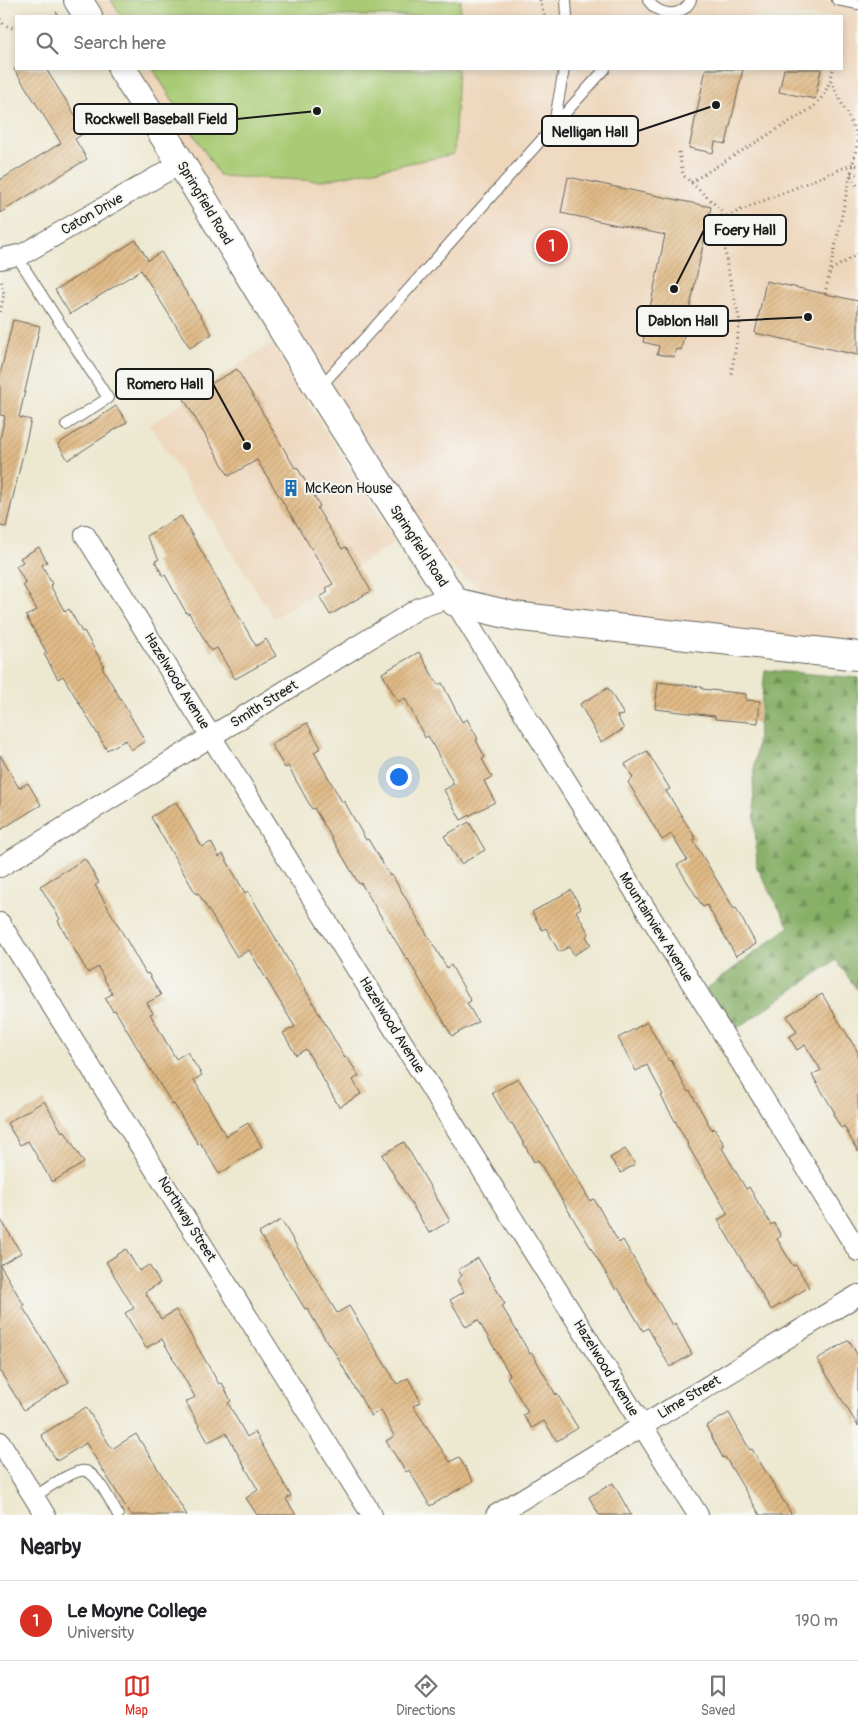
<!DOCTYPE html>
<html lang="en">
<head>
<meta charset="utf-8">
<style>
  body { margin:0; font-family:Pangolin,sans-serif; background:#f6f6f6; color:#202124 }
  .you { position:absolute; left:398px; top:776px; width:18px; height:18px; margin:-12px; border:4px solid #fff; border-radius:50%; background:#1a73e8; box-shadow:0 0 0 8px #1a73e833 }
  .badge { display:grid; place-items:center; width:32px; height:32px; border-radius:50%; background:#d93025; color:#fff; font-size:16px; font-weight:700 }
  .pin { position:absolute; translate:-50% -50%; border:2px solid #fff; box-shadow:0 1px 5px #0006 }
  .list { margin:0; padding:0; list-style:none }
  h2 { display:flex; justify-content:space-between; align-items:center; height:65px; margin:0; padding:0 20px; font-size:21px }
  h2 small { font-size:16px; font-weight:400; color:#757577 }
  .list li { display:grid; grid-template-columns:32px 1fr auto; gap:15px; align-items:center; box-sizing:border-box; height:80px; padding:0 20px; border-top:1px solid #e0e0e0 }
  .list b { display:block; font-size:19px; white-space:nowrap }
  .list p { margin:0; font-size:16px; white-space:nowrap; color:#757577 }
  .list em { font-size:16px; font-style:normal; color:#757577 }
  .icon { flex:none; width:28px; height:28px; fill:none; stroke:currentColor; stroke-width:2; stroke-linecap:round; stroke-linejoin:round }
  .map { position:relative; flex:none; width:858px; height:1515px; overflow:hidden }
  .search { position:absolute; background:#fff; box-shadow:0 2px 8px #0003; left:15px; right:15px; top:15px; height:55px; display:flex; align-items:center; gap:12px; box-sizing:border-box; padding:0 18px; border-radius:0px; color:#757577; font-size:19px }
  .sheet { height:145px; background:#fff }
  nav { display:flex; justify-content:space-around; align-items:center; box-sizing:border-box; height:70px; border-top:1px solid #e0e0e0; background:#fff; font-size:14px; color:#757577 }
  nav a { display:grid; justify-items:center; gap:2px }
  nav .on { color:#d93025 }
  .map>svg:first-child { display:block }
</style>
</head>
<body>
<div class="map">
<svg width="858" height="1515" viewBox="0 0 858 1515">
  <defs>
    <pattern id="forest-firs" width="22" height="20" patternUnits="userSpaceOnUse" patternTransform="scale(1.25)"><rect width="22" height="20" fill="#86af66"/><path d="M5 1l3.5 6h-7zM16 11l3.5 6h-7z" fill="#6d8e53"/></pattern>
    <pattern id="building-hatch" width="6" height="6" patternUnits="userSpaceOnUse" patternTransform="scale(1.25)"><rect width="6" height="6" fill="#e0ba86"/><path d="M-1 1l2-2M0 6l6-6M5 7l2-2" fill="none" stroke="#c09f73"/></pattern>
  </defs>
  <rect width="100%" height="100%" fill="#f6f6f2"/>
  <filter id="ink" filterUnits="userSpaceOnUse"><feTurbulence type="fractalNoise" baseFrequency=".02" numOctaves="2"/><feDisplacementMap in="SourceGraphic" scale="10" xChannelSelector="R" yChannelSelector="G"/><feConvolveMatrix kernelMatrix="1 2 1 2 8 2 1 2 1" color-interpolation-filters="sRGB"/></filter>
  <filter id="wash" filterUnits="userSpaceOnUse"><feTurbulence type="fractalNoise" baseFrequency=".0096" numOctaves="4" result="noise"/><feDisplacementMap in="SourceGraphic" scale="20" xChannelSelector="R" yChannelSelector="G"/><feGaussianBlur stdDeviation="1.12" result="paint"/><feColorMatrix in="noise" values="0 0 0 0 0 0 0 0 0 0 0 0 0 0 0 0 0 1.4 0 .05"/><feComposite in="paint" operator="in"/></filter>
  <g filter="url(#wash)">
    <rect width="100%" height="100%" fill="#ede8d0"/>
    <path fill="#eed6bb" d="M94,0H858V649L517,606L492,596L464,577L430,545L137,69H842V16H104Z
      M271,343L395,542L274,618L150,425Z"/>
    <path fill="url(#forest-firs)" stroke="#516641" d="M765,670L858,678V991L836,960L732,1032L706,989L789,927L757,867L753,780Z"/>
    <path fill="#a9cb74" stroke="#627448" d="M111,0H461L460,16H121Z
      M153,69H458L454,154L321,181L220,176Z"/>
    <g id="blocks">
      <path fill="url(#building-hatch)" d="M14,69H46L86,132L75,139L87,159L0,213V180L61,143Z
        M706,69H743L726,144L715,142L713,153L689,148Z
        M784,69H821L815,99L779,92Z
        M568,177L711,207L681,350L676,349L674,357L657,354L659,346L643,342L665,235L561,213Z
        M136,240L148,260L161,252L212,334L190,348L141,270L70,314L55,290Z
        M766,281L858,301V355L755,333Z
        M13,320L40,326L19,417L31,420L6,527L0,526V439L5,416L0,415V375Z
        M237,369L295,468L297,467L320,506L317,508L342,549L346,547L371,591L330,615L320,597L328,592L326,588L333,584L257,460L229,476L184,399Z
        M116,406L127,422L68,460L58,444Z
        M181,516L256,646L266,639L276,656L235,679L217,648L211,651L189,613L187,614L165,575L163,576L155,561L159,559L146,536Z
        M39,547L47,562L42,565L52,584L50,585L65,612L69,609L82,632L84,631L104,666L102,667L145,741L131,750L126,740L107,750L63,676L58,679L44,654L47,653L26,616L37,610L23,585L26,584L16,566L23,562L20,558Z
        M419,652L438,685L442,683L462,722L467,719L478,739L476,740L485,757L482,759L492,777L484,781L495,802L461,820L444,790L454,784L428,736L425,738L405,698L398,702L382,673Z
        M658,682L702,687V689L746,694V700L760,701L758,723L715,719V716L655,709Z
        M608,688L624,715L617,716L624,729L601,742L580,704Z
        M307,723L321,748L314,752L342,802L344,801L366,840L368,839L390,876L392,875L447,968L451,965L471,1001L467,1003L478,1022L452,1036L408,959L407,960L361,883L359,884L314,808L312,809L288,766L285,768L271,744Z
        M647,751L670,789L666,791L696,839L693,840L734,909L736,908L756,944L736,956L707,905L703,907L677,865L687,860L671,834L662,840L628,782L633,778L625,764Z
        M0,755L19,788L28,783L41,805L0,830Z
        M176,802L202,847L211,842L219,857L223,854L245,893L248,891L345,1058L347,1057L359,1076L353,1080L361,1094L339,1107L306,1049L296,1055L283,1033L295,1027L249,950L237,957L198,893L196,894L151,817Z
        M469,822L485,850L461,864L444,836Z
        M85,859L99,883L95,885L146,974L148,973L161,995L147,1003L153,1013L150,1014L176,1059L187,1052L202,1075L194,1080L226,1136L248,1123L262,1147L219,1174L200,1142L198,1144L174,1104L173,1105L150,1069L115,1010L113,1011L105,998L112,994L98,967L88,973L58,921L60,919L40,886Z
        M571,890L581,908L576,911L589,934L586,936L591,945L574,955L569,947L559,952L546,928L542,930L532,912Z
        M822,994L858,1052V1152L844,1126L841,1128L833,1114L835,1113L812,1075L821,1070L805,1045L797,1050L789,1037L797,1032L787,1016Z
        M647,1022L669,1061L671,1060L688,1092L690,1091L712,1130L714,1128L725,1146L722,1148L746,1189L749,1187L771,1225L774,1223L781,1236L777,1239L793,1266L796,1265L809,1287L771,1310L718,1220L728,1214L687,1144H688L661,1096L663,1095L647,1065L636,1071L618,1038Z
        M518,1078L532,1100L590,1201L594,1199L619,1243L623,1240L672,1325L675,1323L692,1354L670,1367L648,1328L643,1331L618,1288L616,1290L538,1160L534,1162L512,1123L510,1124L492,1093Z
        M44,1101L62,1132L64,1130L84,1163L52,1182L28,1141L20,1145L7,1123Z
        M404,1142L450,1221L429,1233L382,1155Z
        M625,1149L635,1164L621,1173L610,1158Z
        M0,1218L21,1253L0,1265L24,1305L22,1306L69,1382L24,1410L0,1371Z
        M281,1220L337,1313L349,1306L397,1384L408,1378L421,1402L413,1406L450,1462L459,1457L473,1481L430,1506L409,1470L406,1472L386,1441L394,1436L381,1410L371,1416L331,1346L330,1347L307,1308L305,1309L259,1233Z
        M126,1249L139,1271L149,1265L160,1283L145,1292L161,1319L176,1310L219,1384L222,1383L231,1401L228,1403L247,1437L255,1432L291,1496L286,1499L296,1515H257L246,1498L258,1490L226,1433L208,1442L186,1402L195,1397L162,1339L146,1348L125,1313L134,1308L106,1262Z
        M478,1258L505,1304L502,1306L530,1354L532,1353L556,1395L557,1394L578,1428L557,1441L544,1421L532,1428L523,1415L528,1412L507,1377L510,1375L478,1320L466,1327L450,1300L464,1292L457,1280L462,1276L458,1270Z
        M849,1340L858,1356V1426L817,1359Z
        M86,1407L112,1449L136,1434L187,1515H131L86,1443L57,1461L41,1435Z
        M729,1413L750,1450L752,1449L792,1515H760L725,1457L723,1458L706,1426Z
        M613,1483L631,1515H599L589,1497Z"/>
    </g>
  </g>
  <g filter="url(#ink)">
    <use href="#blocks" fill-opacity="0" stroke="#65635b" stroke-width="1"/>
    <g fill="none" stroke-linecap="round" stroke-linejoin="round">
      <g stroke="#65635b" stroke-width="12">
        <path id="lane" d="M566,0L567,16
          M648,0C658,16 682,19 691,0
          M837,0L858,4
          M554,124L564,69
          M16,255L108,398L66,425
          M319,388C416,283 509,175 605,69
          M34,1497C45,1490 74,1468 86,1471C98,1475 112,1504 118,1515"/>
      </g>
      <g stroke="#65635b" stroke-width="22">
        <path id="street" d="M0,259L23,254L181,163
          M85,535L698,1515
          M0,867L419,608L444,599L455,602L858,1251
          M0,923L372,1515
          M0,1442L45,1515
          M496,1515L858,1295"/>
      </g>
      <g stroke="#65635b" stroke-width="30">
        <path id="secondary" d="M78,0L88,16
          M122,69L181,163L319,389L455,602L514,616L858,656"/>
      </g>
      <path stroke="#65635b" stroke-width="3" stroke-dasharray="1 4" stroke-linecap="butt" d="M540,0L544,16
        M52,16L60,11
        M0,19L4,25L16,29
        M831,81L858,137
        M679,152L683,175L721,210L727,266L740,322L731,375
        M851,173L858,174
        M851,176L858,187
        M691,182L812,108C824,97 830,85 833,69
        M722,218L853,164L858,166
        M831,270L858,254
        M825,294L858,140
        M0,312L4,294L1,279"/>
      <use href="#lane" stroke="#fff" stroke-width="10"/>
      <use href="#street" stroke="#fff" stroke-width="20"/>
      <use href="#secondary" stroke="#fff" stroke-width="28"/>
    </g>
  </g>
  <defs>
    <g id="building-bare" transform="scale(1.35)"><path d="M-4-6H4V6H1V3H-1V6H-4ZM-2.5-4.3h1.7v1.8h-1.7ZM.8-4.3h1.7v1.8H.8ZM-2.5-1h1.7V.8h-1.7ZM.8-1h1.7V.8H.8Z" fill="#1f6fb2" stroke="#f6f6f2" stroke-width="2.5" paint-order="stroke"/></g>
  </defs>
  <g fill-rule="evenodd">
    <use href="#building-bare" x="291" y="488"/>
  </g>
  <g text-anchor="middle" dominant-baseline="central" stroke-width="4" stroke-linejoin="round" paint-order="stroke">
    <g font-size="14" fill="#1c1c1c" stroke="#f6f6f2">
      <text transform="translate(205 203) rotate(59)">Springfield Road</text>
      <text transform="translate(92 214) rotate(-30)">Caton Drive</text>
      <text transform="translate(419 546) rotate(57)">Springfield Road</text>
      <text transform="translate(177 681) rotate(58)">Hazelwood Avenue</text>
      <text transform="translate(264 704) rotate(-32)">Smith Street</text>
      <text transform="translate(656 927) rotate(58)">Mountainview Avenue</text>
      <text transform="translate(392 1025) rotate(58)">Hazelwood Avenue</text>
      <text transform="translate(187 1219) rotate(58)">Northway Street</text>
      <text transform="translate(606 1368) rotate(58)">Hazelwood Avenue</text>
      <text transform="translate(689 1397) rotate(-31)">Lime Street</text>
    </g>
    <g font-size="14" fill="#1c1c1c" stroke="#f6f6f2" text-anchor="start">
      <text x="305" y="488">McKeon House</text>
    </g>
  </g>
  <path fill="none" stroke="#1c1c1c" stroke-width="2" d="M317 111L237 119M716 105L638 131M674 289L704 230M808 317L728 321M247 446L213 384"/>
  <g fill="#1c1c1c" stroke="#f6f6f2" stroke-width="2">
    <circle cx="317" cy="111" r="5"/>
    <circle cx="716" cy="105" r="5"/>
    <circle cx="674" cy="289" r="5"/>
    <circle cx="808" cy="317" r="5"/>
    <circle cx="247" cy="446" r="5"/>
  </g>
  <g fill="#f6f6f2" stroke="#1c1c1c" stroke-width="2">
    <rect x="74" y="104" width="163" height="30" rx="5"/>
    <rect x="542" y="116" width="96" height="30" rx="5"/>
    <rect x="704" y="215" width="82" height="30" rx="5"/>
    <rect x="637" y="306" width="91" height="30" rx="5"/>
    <rect x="116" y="369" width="97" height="30" rx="5"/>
  </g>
  <g font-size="15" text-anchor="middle" font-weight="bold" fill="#1c1c1c">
    <text x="156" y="124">Rockwell Baseball Field</text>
    <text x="590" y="137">Nelligan Hall</text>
    <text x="745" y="235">Foery Hall</text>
    <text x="683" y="326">Dablon Hall</text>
    <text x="165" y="389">Romero Hall</text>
  </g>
</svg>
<div class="you"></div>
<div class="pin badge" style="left:552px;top:246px">1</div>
<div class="search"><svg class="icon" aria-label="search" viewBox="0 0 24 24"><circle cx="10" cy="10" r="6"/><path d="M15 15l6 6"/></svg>Search here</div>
</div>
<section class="sheet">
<h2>Nearby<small></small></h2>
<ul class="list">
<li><span class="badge">1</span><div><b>Le Moyne College</b><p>University</p></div><em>190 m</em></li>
</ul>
</section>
<nav>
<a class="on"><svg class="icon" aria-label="map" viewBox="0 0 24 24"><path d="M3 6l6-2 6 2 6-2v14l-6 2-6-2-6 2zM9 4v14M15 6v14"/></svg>Map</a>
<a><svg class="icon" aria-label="directions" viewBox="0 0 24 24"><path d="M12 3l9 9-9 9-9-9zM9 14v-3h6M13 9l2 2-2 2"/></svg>Directions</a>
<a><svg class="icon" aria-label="saved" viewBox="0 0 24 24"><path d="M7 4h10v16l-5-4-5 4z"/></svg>Saved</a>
</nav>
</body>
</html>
